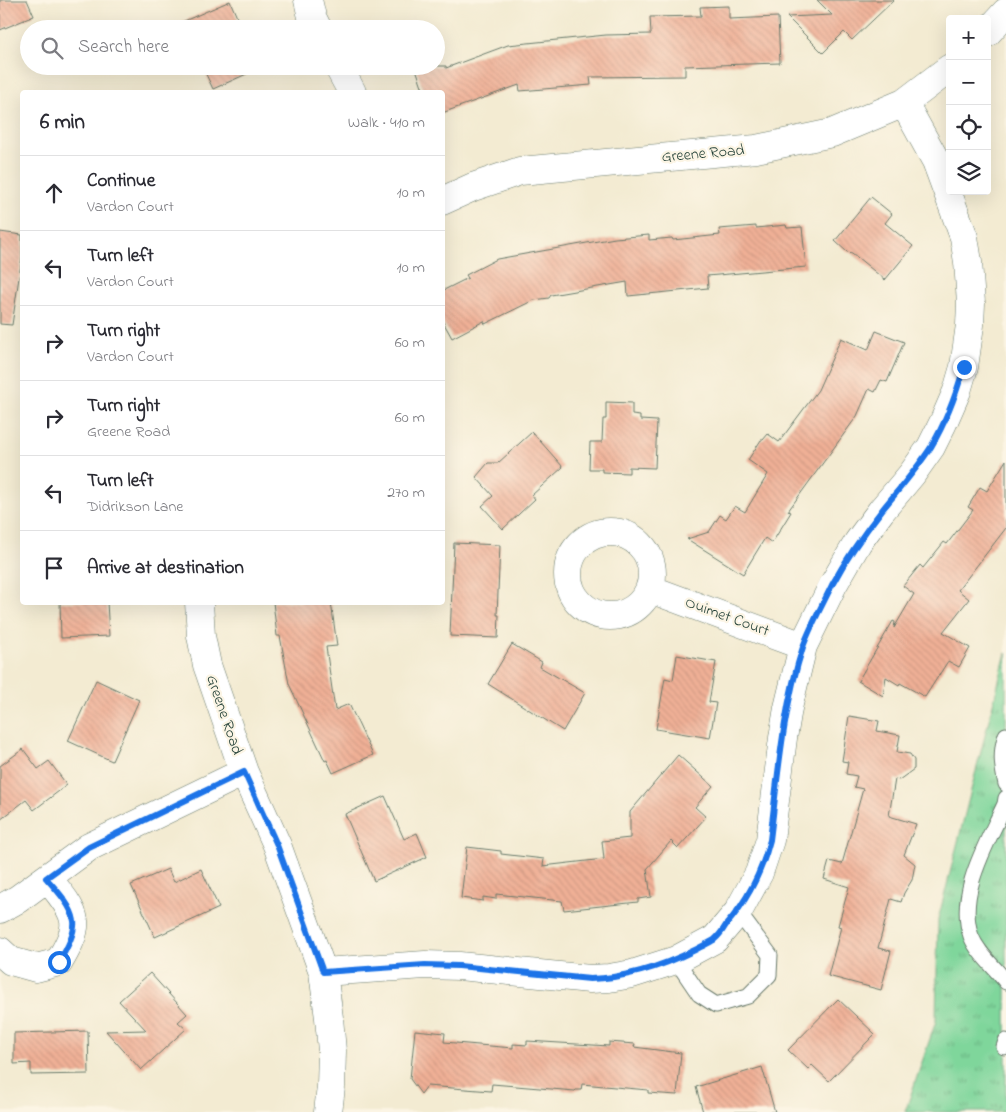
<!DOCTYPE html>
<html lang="en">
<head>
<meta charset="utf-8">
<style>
  body { margin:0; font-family:"Indie Flower",sans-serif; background:#f2f2f3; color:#2b2b33 }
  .controls { position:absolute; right:15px; top:15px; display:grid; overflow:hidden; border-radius:5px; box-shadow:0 5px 20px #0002 }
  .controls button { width:45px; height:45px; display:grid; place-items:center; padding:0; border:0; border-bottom:1px solid #e1e1e2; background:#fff; color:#2b2b33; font:25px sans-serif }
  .stop { position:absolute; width:15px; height:15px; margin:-11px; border:4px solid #1a73e8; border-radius:50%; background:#fff }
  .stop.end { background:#1a73e8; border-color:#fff; box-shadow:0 1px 5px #0008 }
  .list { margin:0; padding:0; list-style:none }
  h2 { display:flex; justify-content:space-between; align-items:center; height:65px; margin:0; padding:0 20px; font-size:21px }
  h2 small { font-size:16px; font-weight:400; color:#7c7c81 }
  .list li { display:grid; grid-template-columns:32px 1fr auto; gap:15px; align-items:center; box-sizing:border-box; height:75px; padding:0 20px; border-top:1px solid #e1e1e2 }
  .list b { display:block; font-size:19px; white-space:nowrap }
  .list p { margin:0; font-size:16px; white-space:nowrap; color:#7c7c81 }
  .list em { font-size:16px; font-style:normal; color:#7c7c81 }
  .icon { flex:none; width:28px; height:28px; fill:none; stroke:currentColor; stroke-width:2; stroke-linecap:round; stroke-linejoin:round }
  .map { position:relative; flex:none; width:1006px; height:1112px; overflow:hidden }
  .search { position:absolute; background:#fff; box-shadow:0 5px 20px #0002; left:20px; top:20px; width:425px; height:55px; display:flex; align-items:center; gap:12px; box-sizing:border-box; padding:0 18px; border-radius:28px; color:#7c7c81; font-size:19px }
  .panel { position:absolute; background:#fff; box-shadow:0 5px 20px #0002; left:20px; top:90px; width:425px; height:515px; border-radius:5px }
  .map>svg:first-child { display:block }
</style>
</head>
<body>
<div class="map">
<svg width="1006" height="1112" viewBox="0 0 1006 1112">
  <defs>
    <pattern id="grass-tufts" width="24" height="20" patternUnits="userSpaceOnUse" patternTransform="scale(1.25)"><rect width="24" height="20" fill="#7fd69b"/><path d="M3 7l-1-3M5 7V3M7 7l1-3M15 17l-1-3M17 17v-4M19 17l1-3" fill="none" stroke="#67af7f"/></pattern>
    <pattern id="building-back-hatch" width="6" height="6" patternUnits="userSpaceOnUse" patternTransform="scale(1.25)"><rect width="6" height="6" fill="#f0b096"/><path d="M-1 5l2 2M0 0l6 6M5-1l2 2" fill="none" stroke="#cd9882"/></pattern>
  </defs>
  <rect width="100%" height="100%" fill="#fcf5e5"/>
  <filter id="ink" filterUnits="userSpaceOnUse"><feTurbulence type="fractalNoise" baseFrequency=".02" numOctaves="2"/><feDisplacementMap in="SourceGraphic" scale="10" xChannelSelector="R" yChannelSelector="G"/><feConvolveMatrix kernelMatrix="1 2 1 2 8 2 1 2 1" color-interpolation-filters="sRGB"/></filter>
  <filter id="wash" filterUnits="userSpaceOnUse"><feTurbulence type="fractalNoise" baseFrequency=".0096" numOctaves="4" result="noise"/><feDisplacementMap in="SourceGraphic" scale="20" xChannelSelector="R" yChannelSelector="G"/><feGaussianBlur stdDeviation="1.12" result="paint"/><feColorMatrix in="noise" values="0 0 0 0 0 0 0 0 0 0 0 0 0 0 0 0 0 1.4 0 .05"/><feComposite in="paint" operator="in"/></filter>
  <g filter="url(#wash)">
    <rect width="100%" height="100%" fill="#f3ebd2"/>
    <path fill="url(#grass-tufts)" stroke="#4f8a68" d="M1006,653V1112H905L936,1021L938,920Z"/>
    <g id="blocks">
      <path fill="url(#building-back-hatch)" d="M0,0H27L34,16L0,30Z
        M817,0H894L852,40L844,32L823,53L787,17L832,15Z
        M230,1L242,29H185L182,22Z
        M729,6V19L778,17L780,63L685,66V76L590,77L591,85L520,91L519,85L442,113V92H424L415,66H446V68L508,45L606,35L651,34L650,17L701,16L700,7Z
        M202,66H259L260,68L213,89Z
        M871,197L892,214L885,223L913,246L885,280L852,253L847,252L835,241Z
        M786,225L787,228L802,227L806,267L707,276L708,288L628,296L627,282L551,295L549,298L534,300L485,324L484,321L452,338L442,320V291L468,278L466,275L497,259L615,238L649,235V240L672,238L673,240L720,235L719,229L756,226V228Z
        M0,232L22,235V257L12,325L0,324Z
        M876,331L904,342L887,382L881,380L875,392L869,389L857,416L788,511L791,512L772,543L765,538L743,574L687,539L709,532L720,515L726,519L735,506L745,512L768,474L748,460L761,440H763L768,434L779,442L818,390L841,338L868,350Z
        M606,402L632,403V415L640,416V420L657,421L655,468L629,467V473L602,472V469H589L590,442H602L603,419H606Z
        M532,432L563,467L532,495L535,499L503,529L482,506L493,496L476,477L488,463H498Z
        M1006,460V528L958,590L969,599L943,632L970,648L959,667L948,661L925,697L900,683L899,685L886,677L883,696L858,681L893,621L895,622L894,628L914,594L903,586L920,565L923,568L944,542L947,544L973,510L968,507L980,487L987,491Z
        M454,543L500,545L497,615H499L498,638L450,636Z
        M60,602H107L109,636L61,638Z
        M273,602H331L337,646L326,647L335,710L349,704L373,755L333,773L327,760L325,761L289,684L280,636H277Z
        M512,644L542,662L540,667L585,693L563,731L488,684Z
        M677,655L716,662L709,702L716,703L710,738L656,729L665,678L673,680Z
        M96,680L139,700L112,761L68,741Z
        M849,716L879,721L877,731L900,735L897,752L910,754L914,760V769L899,780L895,779L889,816L916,824L904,855L915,864L912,880L904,893L901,902L891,899L878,948L891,951L881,990L828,976L841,927L838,926L849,887L824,879L829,861L842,864L863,789L854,787L857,776L846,774L848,762L842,761Z
        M23,749L38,769L49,761L67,785L34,810L26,800L0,820V766Z
        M678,755L713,786L695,807L706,817L678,848L671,841L647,869L651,897L638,899V902L564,910L562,901L496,894V899L483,897V901L461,898L467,847L501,851V854L544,859L543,866L604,859L602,841L630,838V812Z
        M385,796L404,839L417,833L427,857L374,881L345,814Z
        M168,869L174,882L201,869L219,908L155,937L131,885Z
        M150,973L187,1014L178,1022L186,1029L141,1070L106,1031L146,1030L119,1001Z
        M838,999L875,1034L829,1081L812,1065L808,1069L788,1050Z
        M415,1030L445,1033L444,1042L513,1048V1044L527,1045V1041L609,1046V1042L635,1044L634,1047L681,1053L677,1095L648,1093V1090L582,1084L581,1090H576L575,1091L492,1084L491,1091L427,1086L421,1094L410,1079Z
        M88,1031L89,1074L31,1075V1063L14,1064V1033Z
        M762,1067L775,1112H703L696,1087Z"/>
    </g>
  </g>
  <g filter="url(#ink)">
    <use href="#blocks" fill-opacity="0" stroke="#697a6b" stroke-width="1"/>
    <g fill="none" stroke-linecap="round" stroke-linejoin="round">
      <g stroke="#697a6b" stroke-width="17">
        <path id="lane" d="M1006,735C1000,752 1002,767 1006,784
          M1006,798L1005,804C988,842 956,893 971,936C978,954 995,967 1006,982
          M676,960L699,994L716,1005L748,996L769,975L770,955L738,912
          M1004,1047L1006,1041"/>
      </g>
      <g stroke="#697a6b" stroke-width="29">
        <path id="street" d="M308,0L312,17L318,29
          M987,33L1006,12
          M338,66L352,92
          M442,201L473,187L520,171L756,149L832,133L904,103L950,68
          M568 574a42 42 0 1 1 84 0a42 42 0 1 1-84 0Z
          M650,589L803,646
          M199,602L201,636L207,665L244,772L277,845L323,972L329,1018L332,1051L331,1087L328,1112
          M0,909L18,899L89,847L244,772
          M0,951L11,961L36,968L59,962C65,952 76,933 74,921C72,906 56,889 47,878
          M323,972L425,965L459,966L590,979L609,978L632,974L676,960L715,939L738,912L759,873L770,840L783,738L788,708L803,646L833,585L858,542L881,511L912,474L931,447L943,423L957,391L964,367L970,325L971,303L968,262L964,237L936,161L904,103"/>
      </g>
      <use href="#lane" stroke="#fff" stroke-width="15"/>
      <use href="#street" stroke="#fff" stroke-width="28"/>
    </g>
  </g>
  <g fill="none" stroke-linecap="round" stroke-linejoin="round" filter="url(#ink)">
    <path stroke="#1a73e8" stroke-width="6" d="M59,962C65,952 76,933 74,921C72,906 56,889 46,878L89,847L244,772L277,845L323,972L425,965L459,966L590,979C628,978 663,966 697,949C702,946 709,943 714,940C719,936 723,930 726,925C747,901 762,871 770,840C778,776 783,708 803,647C810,627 823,604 832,585C846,559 864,533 882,510C899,489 917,469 931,447C946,422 956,395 964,367"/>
  </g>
  <g text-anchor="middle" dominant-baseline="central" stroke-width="4.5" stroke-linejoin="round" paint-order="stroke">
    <g font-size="16" fill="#1f3d34" stroke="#fcf5e5">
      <text transform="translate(703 154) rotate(-5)">Greene Road</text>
      <text transform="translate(727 617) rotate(20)">Ouimet Court</text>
      <text transform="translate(224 715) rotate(71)">Greene Road</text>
    </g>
  </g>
</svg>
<div class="controls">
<button>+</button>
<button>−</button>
<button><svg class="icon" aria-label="locate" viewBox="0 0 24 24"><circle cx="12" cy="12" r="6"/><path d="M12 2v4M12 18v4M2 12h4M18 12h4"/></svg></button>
<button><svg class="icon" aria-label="layers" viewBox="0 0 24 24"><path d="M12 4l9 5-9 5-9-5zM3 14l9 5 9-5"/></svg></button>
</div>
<div class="stop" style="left:59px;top:962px"></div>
<div class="stop end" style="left:964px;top:367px"></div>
<div class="search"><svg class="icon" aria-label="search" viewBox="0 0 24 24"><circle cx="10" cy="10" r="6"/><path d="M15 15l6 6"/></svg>Search here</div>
<section class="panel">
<h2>6 min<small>Walk · 410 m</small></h2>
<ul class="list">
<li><svg class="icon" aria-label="ahead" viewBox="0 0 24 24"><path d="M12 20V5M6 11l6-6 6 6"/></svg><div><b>Continue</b><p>Vardon Court</p></div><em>10 m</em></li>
<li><svg class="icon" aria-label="left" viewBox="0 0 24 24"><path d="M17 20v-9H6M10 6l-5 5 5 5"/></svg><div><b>Turn left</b><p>Vardon Court</p></div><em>10 m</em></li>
<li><svg class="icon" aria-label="right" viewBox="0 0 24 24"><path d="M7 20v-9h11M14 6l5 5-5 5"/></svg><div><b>Turn right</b><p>Vardon Court</p></div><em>60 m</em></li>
<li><svg class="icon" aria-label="right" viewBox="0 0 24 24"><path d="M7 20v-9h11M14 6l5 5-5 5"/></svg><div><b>Turn right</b><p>Greene Road</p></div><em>60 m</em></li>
<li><svg class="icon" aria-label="left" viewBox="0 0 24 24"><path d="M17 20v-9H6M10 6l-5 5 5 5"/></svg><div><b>Turn left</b><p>Didrikson Lane</p></div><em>270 m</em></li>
<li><svg class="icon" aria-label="arrive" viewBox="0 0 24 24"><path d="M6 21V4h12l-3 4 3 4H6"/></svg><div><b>Arrive at destination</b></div></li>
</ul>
</section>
</div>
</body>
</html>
